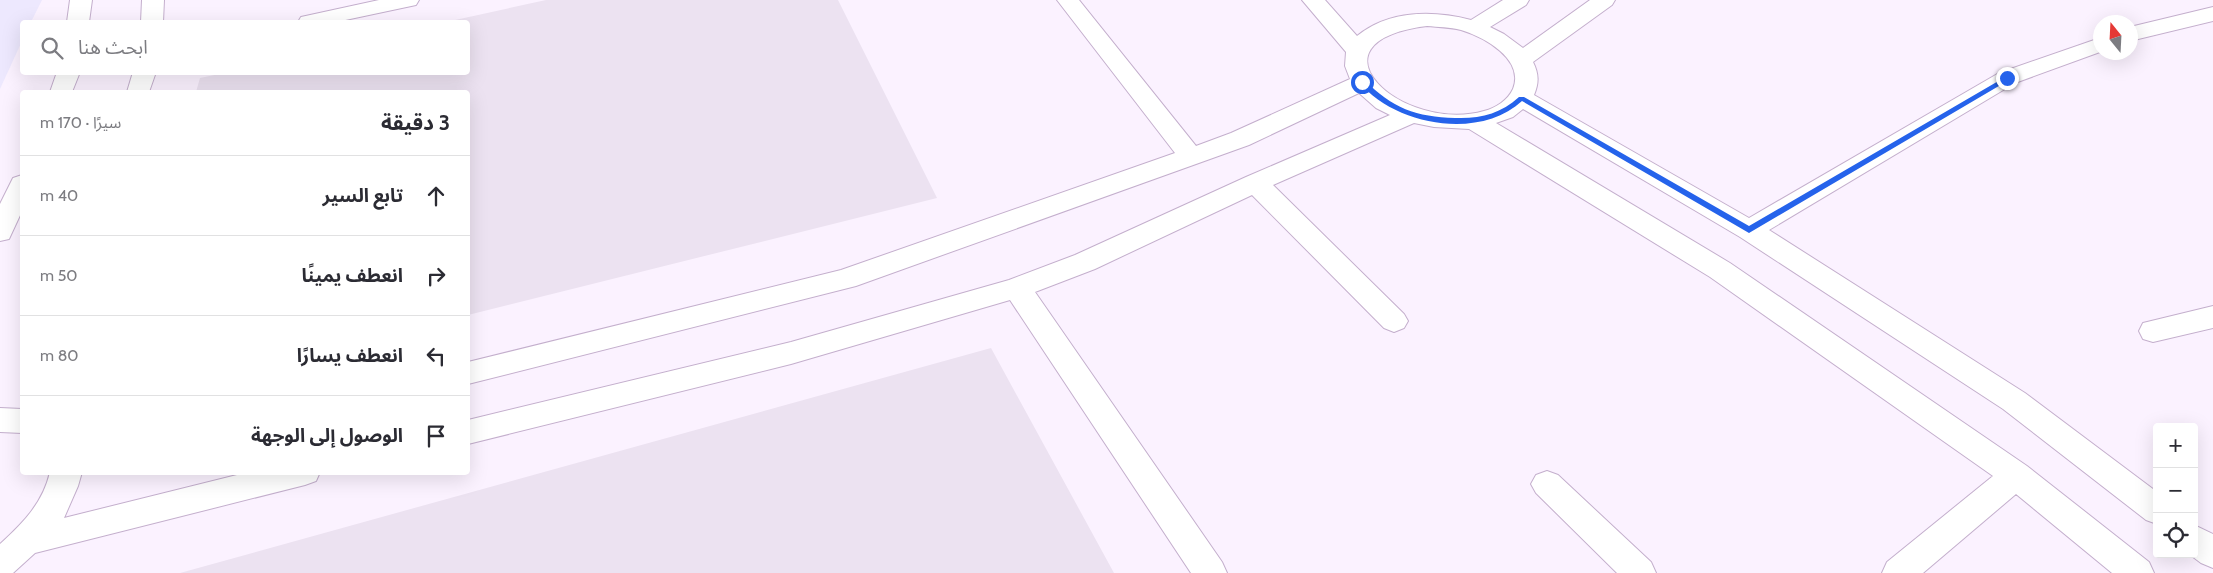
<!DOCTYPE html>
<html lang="ar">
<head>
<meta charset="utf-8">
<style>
  body { margin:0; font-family:Cabin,"Noto Sans Arabic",sans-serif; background:#f2f2f3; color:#2b2b33; direction:rtl }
  .controls { position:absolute; right:15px; bottom:15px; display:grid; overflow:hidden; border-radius:5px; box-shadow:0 5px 20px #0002 }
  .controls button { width:45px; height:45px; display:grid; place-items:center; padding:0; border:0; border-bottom:1px solid #e1e1e2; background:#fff; color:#2b2b33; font:25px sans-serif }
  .compass { position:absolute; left:2093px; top:15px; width:45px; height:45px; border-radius:50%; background:#fff; box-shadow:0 5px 20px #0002; rotate:342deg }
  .stop { position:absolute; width:15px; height:15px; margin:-11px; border:4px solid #2563eb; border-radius:50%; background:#fff }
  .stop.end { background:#2563eb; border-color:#fff; box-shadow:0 1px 5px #0008 }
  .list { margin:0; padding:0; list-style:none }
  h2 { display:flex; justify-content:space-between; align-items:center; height:65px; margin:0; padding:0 20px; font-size:21px }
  h2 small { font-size:16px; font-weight:400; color:#7c7c81 }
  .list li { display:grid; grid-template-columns:32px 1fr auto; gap:15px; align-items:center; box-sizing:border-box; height:80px; padding:0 20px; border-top:1px solid #e1e1e2 }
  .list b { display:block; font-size:19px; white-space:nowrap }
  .list em { font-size:16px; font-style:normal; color:#7c7c81 }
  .icon { flex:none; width:28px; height:28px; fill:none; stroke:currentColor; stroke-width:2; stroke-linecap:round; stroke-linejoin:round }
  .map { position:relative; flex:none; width:2213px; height:573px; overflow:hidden; direction:ltr }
  .search { position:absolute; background:#fff; box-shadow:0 5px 20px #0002; left:20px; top:20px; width:450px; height:55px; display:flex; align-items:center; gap:12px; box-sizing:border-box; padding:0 18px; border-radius:5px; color:#7c7c81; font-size:19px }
  .panel { position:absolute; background:#fff; box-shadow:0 5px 20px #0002; left:20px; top:90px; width:450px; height:385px; border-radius:5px; direction:rtl }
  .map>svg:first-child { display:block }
</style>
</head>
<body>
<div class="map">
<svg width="2213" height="573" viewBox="0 0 2213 573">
  <rect width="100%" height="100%" fill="#fbf2ff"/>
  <path fill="#ede8fe" d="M0,0H42L31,22H22V41L0,89Z"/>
  <path fill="#ece2f1" d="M546,0H838L937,198L468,315V92H196L200,78L224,73L468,72V22H446Z
    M991,348L1114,573H180Z"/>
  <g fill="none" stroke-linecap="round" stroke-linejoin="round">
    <g stroke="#c4afcd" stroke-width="2">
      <path id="minor" d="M70,0H92L89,22H67Z
        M142,0H164L163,22H141Z
        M379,0H419L416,5L336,22H298L301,17Z
        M1057,0H1079L1196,146L1231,133L1350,79L1345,66L1346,52L1302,0H1325L1357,36C1389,10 1433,10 1471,20L1503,0H1529L1526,5L1490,27L1504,34L1523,48L1590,0H1615L1612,5L1533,62C1539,74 1539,83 1534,95L1749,218L1999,73L2100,38V52L2015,83L1769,230L2025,393L2157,492V524L2146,520L2003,409L1740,237L1523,109L1513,117L1496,123L1730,263L2027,466L2149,562L2154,573H2112L2016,494L1923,573H1882L1887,562L1993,476L1710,277L1469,129L1434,127L1414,123L1273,185L1404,314L1408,321L1404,328L1394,332L1384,328L1252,195L1095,269L1035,292L1222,562L1227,573H1191L1010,300L791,364L468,444V420L791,342L1009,280L1075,255L1246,177L1390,115L1376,108L1359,93L1249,145L856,286L468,384V362L841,270L1175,153ZM1427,26C1438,27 1450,27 1461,30C1484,37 1525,59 1513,89C1508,100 1496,108 1484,111C1403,134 1300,42 1427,26Z
        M2213,7V21L2130,41V27Z
        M57,72H80L72,92H50Z
        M133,72H156L149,92H127Z
        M22,175V211L9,239L0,241V204L13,178Z
        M2213,306V328L2153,342L2143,339L2139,331L2143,323Z
        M0,408L22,409V433L0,432Z
        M1547,471L1558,475L1651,562L1656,573H1617L1536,493L1531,484L1536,475Z
        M50,472H82L78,486L64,518L249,472H320L316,481L305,485L35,553L13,573H0V544C23,523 43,503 50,472Z
        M2194,525L2213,534V568L2201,563L2189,554H2194Z"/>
    </g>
    <use href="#minor" fill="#fff" fill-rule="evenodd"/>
  </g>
  <path fill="#2563eb" d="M2007,76L2009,77V80L1749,233L1522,101C1479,141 1394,125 1359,82L1365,80C1391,108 1417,117 1455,118C1480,119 1500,114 1519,97H1524L1749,226Z"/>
</svg>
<div class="controls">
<button>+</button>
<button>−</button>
<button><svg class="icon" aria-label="locate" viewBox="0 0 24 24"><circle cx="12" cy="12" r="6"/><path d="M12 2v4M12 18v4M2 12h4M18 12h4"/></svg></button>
</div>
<svg class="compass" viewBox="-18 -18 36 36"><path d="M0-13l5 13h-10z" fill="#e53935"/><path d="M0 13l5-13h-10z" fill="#7c7c81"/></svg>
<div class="stop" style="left:1362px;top:82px"></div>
<div class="stop end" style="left:2007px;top:78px"></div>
<div class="search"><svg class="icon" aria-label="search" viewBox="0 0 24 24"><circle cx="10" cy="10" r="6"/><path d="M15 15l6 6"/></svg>ابحث هنا</div>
<section class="panel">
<h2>3 دقيقة<small>سيرًا · 170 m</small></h2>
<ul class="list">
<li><svg class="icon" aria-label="ahead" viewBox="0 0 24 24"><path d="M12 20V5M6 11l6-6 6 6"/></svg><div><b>تابع السير</b></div><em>40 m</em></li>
<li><svg class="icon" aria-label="right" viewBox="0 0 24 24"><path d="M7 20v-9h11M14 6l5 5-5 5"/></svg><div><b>انعطف يمينًا</b></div><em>50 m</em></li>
<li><svg class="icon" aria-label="left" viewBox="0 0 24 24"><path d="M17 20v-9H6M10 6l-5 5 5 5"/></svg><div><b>انعطف يسارًا</b></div><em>80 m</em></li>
<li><svg class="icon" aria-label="arrive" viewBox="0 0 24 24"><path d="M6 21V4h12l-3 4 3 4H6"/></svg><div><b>الوصول إلى الوجهة</b></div></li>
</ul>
</section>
</div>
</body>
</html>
